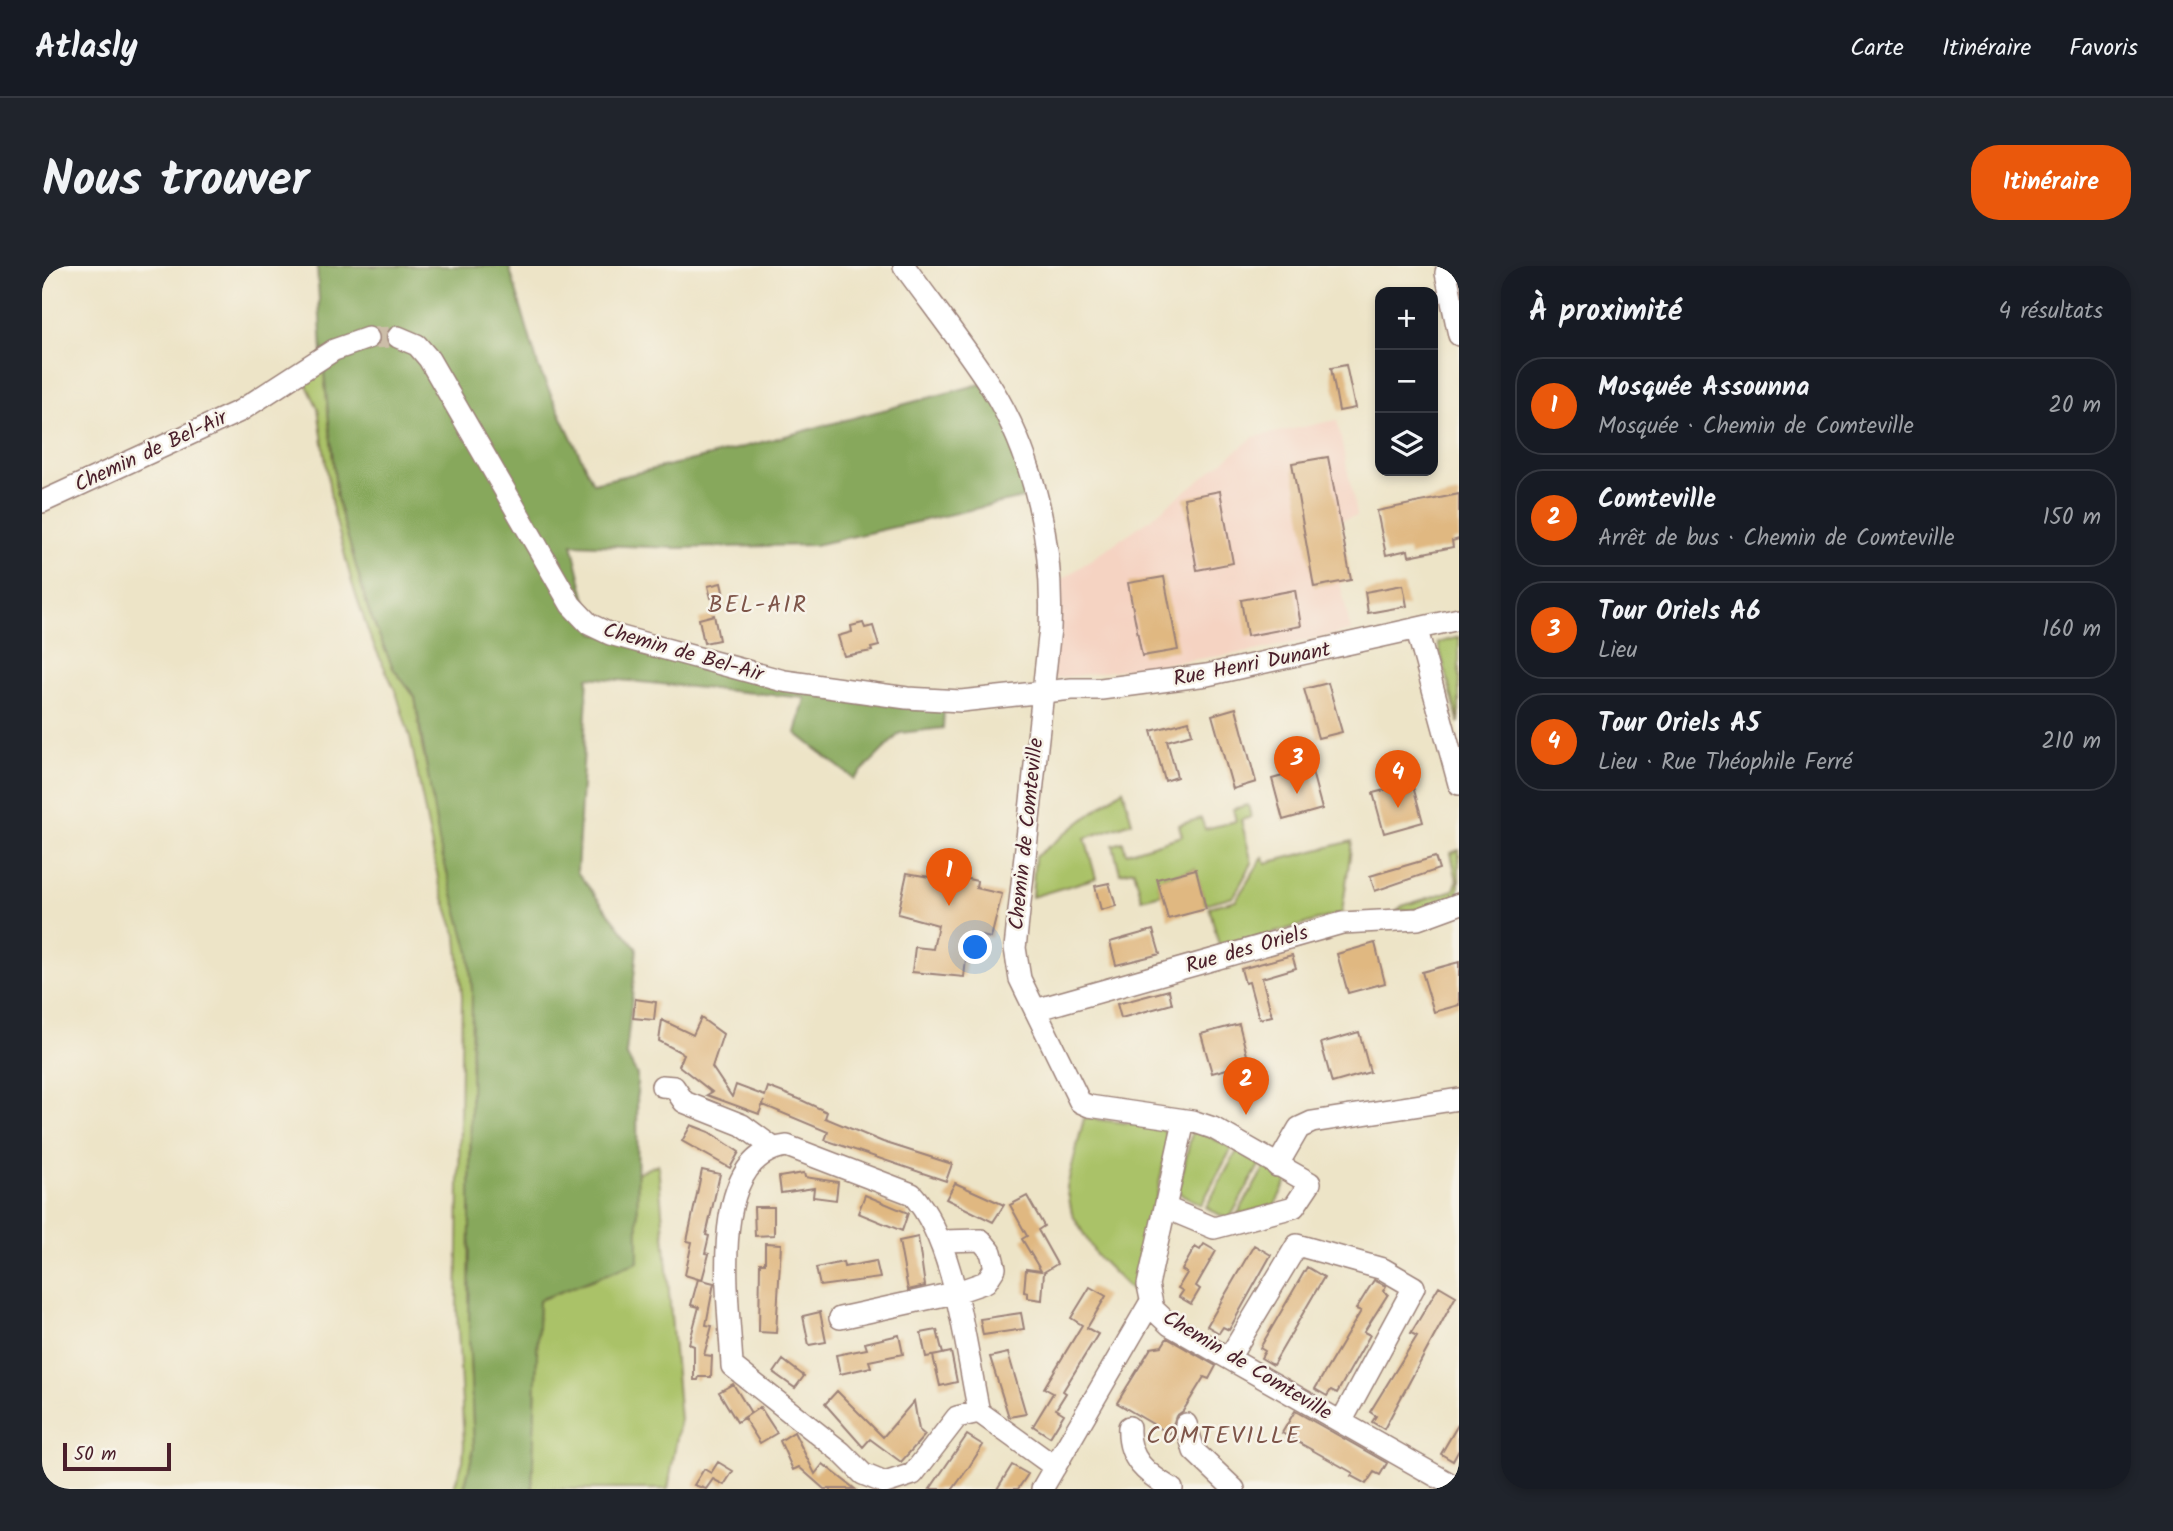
<!DOCTYPE html>
<html lang="fr">
<head>
<meta charset="utf-8">
<style>
  body { margin:0; font-family:Kalam,sans-serif; background:#20242c; color:#f1f3f6 }
  .controls { position:absolute; right:21px; top:21px; display:grid; overflow:hidden; border-radius:14px; box-shadow:0 4px 10px #0003 }
  .controls button { width:63px; height:63px; display:grid; place-items:center; padding:0; border:0; border-bottom:2px solid #363941; background:#171b24; color:#f1f3f6; font:35px sans-serif }
  .scale { position:absolute; left:21px; bottom:18px; width:108px; box-sizing:border-box; padding-left:7px; border:4px solid #4a1f2b; border-top:0; font-size:19px; line-height:24px; white-space:nowrap; color:#4a1f2b; -webkit-text-stroke:5px #f7f3e8; paint-order:stroke }
  .you { position:absolute; left:934px; top:682px; width:24px; height:24px; margin:-18px; border:5px solid #fff; border-radius:50%; background:#1a73e8; box-shadow:0 0 0 10px #1a73e833 }
  .badge { display:grid; place-items:center; width:46px; height:46px; border-radius:50%; background:#ea580c; color:#fff; font-size:23px; font-weight:700 }
  .pin { position:absolute; translate:-50% -58px; filter:drop-shadow(0 2px 4px #0008) }
  .pin::after { content:''; position:absolute; top:37px; width:24px; height:21px; background:inherit; clip-path:polygon(0 0,100% 0,50% 100%) }
  .list { margin:0; padding:0; list-style:none }
  h2 { display:flex; justify-content:space-between; align-items:center; height:91px; margin:0; padding:0 28px; font-size:30px }
  h2 small { font-size:23px; font-weight:400; color:#9ea1a6 }
  .list li { display:grid; grid-template-columns:46px 1fr auto; gap:21px; align-items:center; box-sizing:border-box; height:98px; margin:0 14px 14px; padding:0 14px; border:2px solid #363941; border-radius:28px }
  .list b { display:block; font-size:26px; white-space:nowrap }
  .list p { margin:0; font-size:23px; white-space:nowrap; color:#9ea1a6 }
  .list em { font-size:23px; font-style:normal; color:#9ea1a6 }
  .icon { flex:none; width:38px; height:38px; fill:none; stroke:currentColor; stroke-width:2; stroke-linecap:round; stroke-linejoin:round }
  .map { position:relative; flex:none; width:1417px; height:1223px; overflow:hidden; border-radius:28px }
  header { display:flex; align-items:center; gap:42px; box-sizing:border-box; height:98px; padding:0 35px; background:#171b24; border-bottom:2px solid #363941 }
  header strong { font-size:33px }
  nav { display:flex; gap:38px; margin-inline-start:auto; font-size:24px }
  .intro { display:flex; align-items:center; justify-content:space-between; box-sizing:border-box; height:168px; padding:0 42px }
  h1 { margin:0; font-size:49px }
  .button { padding:18px 32px; border-radius:28px; background:#ea580c; color:#fff; font-size:24px; font-weight:700 }
  main { display:flex; gap:42px; padding:0 42px }
  aside { flex:1; background:#171b24; border-radius:28px; box-shadow:0 4px 10px #0003 }
  .map>svg:first-child { display:block }
</style>
</head>
<body>
<header>
<strong>Atlasly</strong>
<nav><a>Carte</a><a>Itinéraire</a><a>Favoris</a></nav>
</header>
<div class="intro"><h1>Nous trouver</h1><a class="button">Itinéraire</a></div>
<main>
<div class="map">
<svg width="1417" height="1223" viewBox="0 0 1417 1223">
  <rect width="100%" height="100%" fill="#f7f3e8"/>
  <filter id="ink" filterUnits="userSpaceOnUse"><feTurbulence type="fractalNoise" baseFrequency=".0143" numOctaves="2"/><feDisplacementMap in="SourceGraphic" scale="14" xChannelSelector="R" yChannelSelector="G"/><feConvolveMatrix kernelMatrix="1 2 1 2 8 2 1 2 1" color-interpolation-filters="sRGB"/></filter>
  <filter id="wash" filterUnits="userSpaceOnUse"><feTurbulence type="fractalNoise" baseFrequency=".00686" numOctaves="4" result="noise"/><feDisplacementMap in="SourceGraphic" scale="28" xChannelSelector="R" yChannelSelector="G"/><feGaussianBlur stdDeviation="1.57" result="paint"/><feColorMatrix in="noise" values="0 0 0 0 0 0 0 0 0 0 0 0 0 0 0 0 0 1.4 0 .05"/><feComposite in="paint" operator="in"/></filter>
  <g filter="url(#wash)">
    <rect width="100%" height="100%" fill="#ede4c7"/>
    <path fill="#f5d3c2" d="M1295,154L1315,250L1298,254L1309,314L1298,317L1309,365L1208,386L1010,413L1018,315L1108,253L1212,171Z"/>
    <path fill="#aac267" stroke="#7a7049" stroke-width="2" d="M281,96L295,233L327,346L351,402L373,431L380,481L427,686L430,724L427,1069L432,1182L422,1223H411L421,1195L422,1178L415,1044L420,730L415,671L397,617L369,475L354,426L328,371L310,317L290,240L276,142L261,111Z
      M1417,371V457L1396,377Z
      M1081,523L1090,556L1043,572L1054,612L990,631L993,591Z
      M1206,539L1209,551L1199,554L1210,597L1192,630L1163,638L1153,603L1116,613L1119,628L1100,633L1092,604L1078,607L1071,579L1081,576L1084,587L1140,570L1137,559L1159,552L1163,563L1194,555L1191,543Z
      M1310,575L1300,647L1178,683L1167,641L1194,634L1221,591L1224,597Z
      M1417,584V631L1395,642L1355,645L1360,640L1412,624L1415,615L1409,587Z
      M1042,852L1111,860L1122,864L1127,872L1094,1025H1090L1054,989L1030,948L1025,921Z
      M1154,864L1190,882L1159,939L1136,926L1150,866Z
      M1195,885L1218,898L1187,954L1164,941Z
      M616,898L638,1154L626,1223H490L497,1034L595,996V907Z
      M1223,901L1246,913L1233,939L1195,949Z"/>
    <path fill="#87a85c" stroke="#686444" stroke-width="2" d="M275,0H467L497,103L551,217L668,190L950,115L998,228L773,279L636,282L530,278L552,367L902,443L901,462L858,467L812,513L754,467L763,432L546,411L535,606L595,683L584,788L595,809L596,996L497,1034L490,1223H422L432,1182L427,1069L430,724L427,686L398,581L373,431L351,402L327,346L295,233L280,86Z"/>
    <g id="blocks">
      <path fill="#e0b881" d="M1304,99L1313,142L1297,145L1289,102Z
        M1286,191L1309,314L1272,321L1250,197Z
        M1178,225L1191,297L1155,304L1142,232Z
        M1417,228V273L1410,275L1411,281L1367,290L1366,284L1344,289L1335,245Z
        M1122,311L1136,384L1100,390L1086,317Z
        M679,317L682,330L669,332L666,320Z
        M1361,319L1365,340L1326,347L1323,326Z
        M1253,324L1259,360L1205,370L1199,334Z
        M672,349L677,374L662,377L657,353Z
        M821,357L823,362L831,360L837,380L829,382L830,385L802,390L796,370L810,366L809,360Z
        M1286,417L1300,466L1276,472L1262,423Z
        M1194,442L1214,516L1191,523L1170,449Z
        M1147,455L1150,468L1125,475L1135,511L1123,515L1109,465Z
        M1269,502L1280,543L1241,554L1230,513Z
        M1370,517L1381,556L1342,567L1331,527Z
        M1393,591L1397,603L1333,625L1328,610Z
        M1154,603L1164,643L1126,653L1115,613Z
        M865,607L899,613L901,607L935,615L934,622L960,628L949,672L927,667L922,711L870,706L873,681L891,683L896,659L856,648Z
        M1067,617L1074,640L1059,644L1053,620Z
        M1111,664L1118,688L1074,699L1068,676Z
        M1333,677L1343,717L1306,727L1295,688Z
        M1250,689L1254,702L1220,712L1230,750L1217,753L1207,716L1203,717L1199,703Z
        M1417,696V739L1392,746L1380,706Z
        M1127,724L1130,738L1079,752L1075,738Z
        M593,733L614,736L612,754L591,752Z
        M659,752L681,768L670,801L690,831L694,819L723,830L726,821L757,833L785,846L783,852L841,876L910,898L904,915L783,874L786,866L721,839L722,835L717,848L665,829L670,826L637,800L642,788L617,775L620,754L651,769Z
        M1197,758L1207,797L1170,807L1159,768Z
        M1317,766L1328,806L1290,817L1279,777Z
        M649,859L667,866L697,886L688,902L640,875Z
        M660,904L678,908L664,969L667,970L663,987L667,988L660,1014L672,1017L664,1059L670,1060L662,1089L670,1090L669,1111H657L656,1114H652V1080L647,1078L657,1041L649,1039L656,1013L659,1014L643,1009L650,976L645,975Z
        M762,907L763,911L796,916L794,934L771,931L772,922L739,927L737,911Z
        M913,917L962,939L951,956L904,933Z
        M823,929L866,947L860,965L816,947Z
        M985,930L1002,960L996,964L1015,998L1002,1006L1000,1034L986,1032V1027L982,1026L984,1003L999,1005L980,973L985,970L968,939Z
        M712,941H732V969L713,970Z
        M876,971L883,1020L866,1024L857,975Z
        M723,977L739,978L734,1067L717,1066L718,997H723Z
        M1162,978L1174,985L1154,1020L1158,1023L1149,1038L1137,1031L1141,1025L1136,1022L1145,1007L1140,1004L1153,981L1158,984Z
        M1212,979L1229,989L1187,1064L1181,1061L1177,1067L1165,1060Z
        M834,995L838,1012L778,1020L774,1002L801,996L802,1001Z
        M1265,1001L1282,1011L1231,1099L1219,1092L1223,1085L1218,1082Z
        M1332,1014L1344,1020L1341,1025L1346,1028L1322,1066L1328,1069L1295,1127L1289,1124L1285,1130L1273,1123L1319,1045L1314,1043Z
        M1397,1020L1414,1030L1342,1163L1330,1156L1334,1150L1328,1146L1375,1070L1369,1067Z
        M1048,1021L1064,1030L1045,1062L1056,1068L1021,1125L1024,1127L1014,1143L1022,1148L1008,1171L991,1160L1011,1127L1002,1122L1040,1059L1029,1052Z
        M778,1046L784,1076L767,1079L761,1050Z
        M979,1047L982,1063L941,1069L938,1053Z
        M895,1064L901,1088L884,1091L879,1067Z
        M857,1069L861,1088L827,1095L829,1101L798,1108L794,1089L825,1083L823,1077Z
        M1125,1072L1174,1100L1167,1113L1162,1111L1141,1145L1134,1150L1128,1168L1075,1137L1109,1082L1120,1080Z
        M909,1086L915,1116L898,1120L891,1090Z
        M966,1087L984,1148L967,1151L948,1091Z
        M741,1094L762,1110L753,1122L732,1107Z
        M691,1118L709,1147L695,1156L677,1126Z
        M795,1125L841,1171L872,1135L877,1164L883,1169L859,1196L828,1173L821,1181L783,1138Z
        M718,1141L735,1167L718,1177L702,1152Z
        M1253,1145L1345,1197L1338,1209L1332,1206L1324,1218L1309,1210L1311,1207L1240,1167Z
        M1417,1157V1184L1411,1195L1399,1188Z
        M752,1166L773,1208L781,1198L813,1223H782L757,1201L751,1204L738,1175Z
        M925,1169L941,1179L927,1201L911,1223H888Z
        M676,1196L691,1205L682,1219L671,1213L664,1223L652,1219L662,1203L669,1207Z
        M970,1199L986,1208L976,1223H955Z"/>
    </g>
  </g>
  <g filter="url(#ink)">
    <use href="#blocks" fill-opacity="0" stroke="#9c8279" stroke-width="2"/>
    <g fill="none" stroke-linecap="round" stroke-linejoin="round">
      <path stroke="#ccbda8" stroke-width="21" stroke-dasharray="21 10" stroke-linecap="butt" d="M326,72L356,71"/>
      <g stroke="#9c8279" stroke-width="24">
        <path id="minor" d="M862,0C891,40 922,79 949,121C993,191 1012,281 1008,362L973,682L978,713L1038,836L1047,840L1150,855L1171,862L1268,917L1252,941L1172,962L1124,942
          M1406,0L1404,7L1417,69
          M356,71L375,79L387,93L529,339L547,358L568,368L742,415L865,432L919,435L1030,423H1059L1165,409L1417,353
          M0,236L198,145L292,84L326,72
          M1375,364L1417,518
          M993,744L1300,657L1376,653L1417,638
          M620,820L632,821L642,836L700,859L730,881
          M1142,855L1106,1019L1111,1043L1128,1059L1417,1223
          M1235,900L1257,862L1270,856L1417,833
          M798,1052L912,1027L944,1016L953,1002L949,986L939,974L900,975
          M1187,1092L1255,979L1341,1003L1372,1021L1299,1156
          M937,1146L915,1151L871,1208L843,1217L821,1208L799,1186L690,1100C688,1042 662,889 745,880L870,928C914,977 923,1081 937,1146L1013,1201
          M1144,1158L1152,1185L1192,1223
          M1087,1161C1085,1193 1105,1208 1130,1223
          M1000,1223L1108,1037"/>
      </g>
      <use href="#minor" stroke="#fff" stroke-width="21"/>
    </g>
  </g>
  <g text-anchor="middle" dominant-baseline="central" stroke-width="5" stroke-linejoin="round" paint-order="stroke">
    <g font-size="21" fill="#4a1f2b" stroke="#f7f3e8">
      <text transform="translate(109 186) rotate(-25)">Chemin de Bel-Air</text>
      <text transform="translate(641 387) rotate(16)">Chemin de Bel-Air</text>
      <text transform="translate(1210 399) rotate(-11)">Rue Henri Dunant</text>
      <text transform="translate(985 568) rotate(-84)">Chemin de Comteville</text>
      <text transform="translate(1205 684) rotate(-16)">Rue des Oriels</text>
      <text transform="translate(1205 1100) rotate(31)">Chemin de Comteville</text>
    </g>
    <g font-size="23" letter-spacing="2" fill="#7e5549" stroke="#f7f3e8">
      <text x="716" y="340">BEL-AIR</text>
    </g>
    <g font-size="24" letter-spacing="2" fill="#7e5549" stroke="#f7f3e8">
      <text x="1182" y="1170">COMTEVILLE</text>
    </g>
  </g>
</svg>
<div class="controls">
<button>+</button>
<button>−</button>
<button><svg class="icon" aria-label="layers" viewBox="0 0 24 24"><path d="M12 4l9 5-9 5-9-5zM3 14l9 5 9-5"/></svg></button>
</div>
<div class="scale">50 m</div>
<div class="you"></div>
<div class="pin badge" style="left:907px;top:640px">1</div>
<div class="pin badge" style="left:1204px;top:849px">2</div>
<div class="pin badge" style="left:1255px;top:528px">3</div>
<div class="pin badge" style="left:1356px;top:542px">4</div>
</div>
<aside>
<h2>À proximité<small>4 résultats</small></h2>
<ul class="list">
<li><span class="badge">1</span><div><b>Mosquée Assounna</b><p>Mosquée · Chemin de Comteville</p></div><em>20 m</em></li>
<li><span class="badge">2</span><div><b>Comteville</b><p>Arrêt de bus · Chemin de Comteville</p></div><em>150 m</em></li>
<li><span class="badge">3</span><div><b>Tour Oriels A6</b><p>Lieu</p></div><em>160 m</em></li>
<li><span class="badge">4</span><div><b>Tour Oriels A5</b><p>Lieu · Rue Théophile Ferré</p></div><em>210 m</em></li>
</ul>
</aside>
</main>
</body>
</html>
